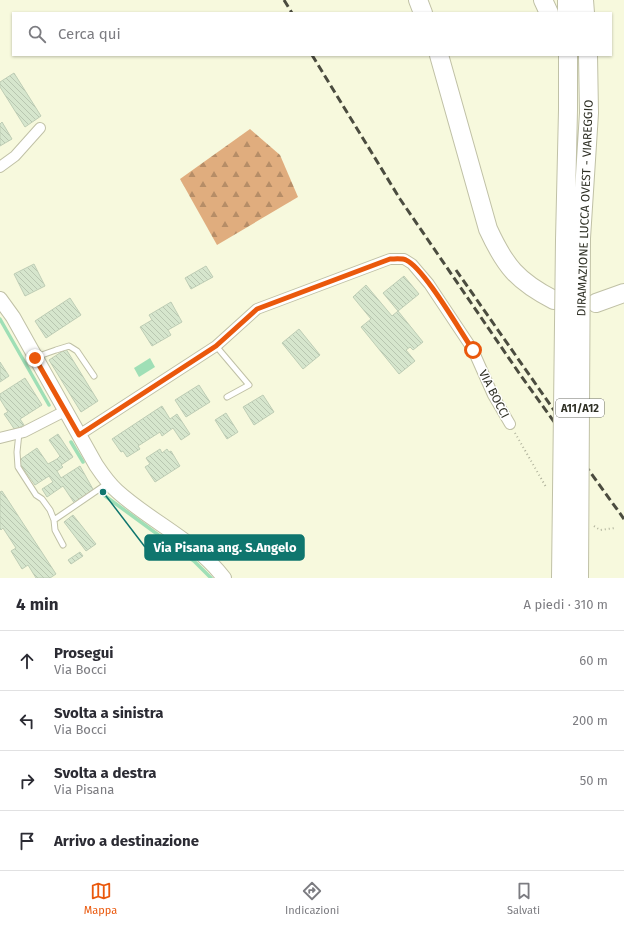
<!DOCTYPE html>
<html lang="it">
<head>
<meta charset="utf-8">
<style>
  body { margin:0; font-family:"Fira Sans",sans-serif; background:#f7f7f7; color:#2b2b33 }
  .stop { position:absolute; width:12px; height:12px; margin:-9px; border:3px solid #ea580c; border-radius:50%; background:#fff }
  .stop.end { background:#ea580c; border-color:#fff; box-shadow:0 1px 4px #0008 }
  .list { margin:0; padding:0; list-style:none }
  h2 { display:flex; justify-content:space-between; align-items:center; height:52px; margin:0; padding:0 16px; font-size:17px }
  h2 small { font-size:13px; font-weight:400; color:#7c7c81 }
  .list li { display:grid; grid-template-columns:26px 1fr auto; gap:12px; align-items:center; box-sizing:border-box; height:60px; padding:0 16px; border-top:1px solid #e1e1e2 }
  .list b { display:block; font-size:15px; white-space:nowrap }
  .list p { margin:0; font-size:13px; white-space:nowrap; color:#7c7c81 }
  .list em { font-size:13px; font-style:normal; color:#7c7c81 }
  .icon { flex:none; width:22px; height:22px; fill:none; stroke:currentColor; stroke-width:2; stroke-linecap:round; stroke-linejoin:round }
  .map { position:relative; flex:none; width:624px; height:578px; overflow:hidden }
  .search { position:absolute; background:#fff; box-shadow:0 1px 3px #0004; left:12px; right:12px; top:12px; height:44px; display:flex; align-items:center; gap:10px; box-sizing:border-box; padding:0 14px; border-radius:0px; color:#7c7c81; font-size:15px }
  .sheet { height:292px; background:#fff }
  nav { display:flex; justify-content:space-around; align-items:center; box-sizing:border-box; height:56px; border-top:1px solid #e1e1e2; background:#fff; font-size:11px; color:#7c7c81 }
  nav a { display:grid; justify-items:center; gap:2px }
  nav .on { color:#ea580c }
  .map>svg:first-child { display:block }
</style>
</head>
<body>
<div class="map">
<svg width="624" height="578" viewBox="0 0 624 578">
  <defs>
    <pattern id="forest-firs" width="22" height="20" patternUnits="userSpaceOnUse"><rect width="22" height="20" fill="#e0ad7e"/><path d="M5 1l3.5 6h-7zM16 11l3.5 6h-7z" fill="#b68d67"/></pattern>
    <pattern id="building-back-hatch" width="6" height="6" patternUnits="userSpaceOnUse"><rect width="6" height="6" fill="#d6e6cd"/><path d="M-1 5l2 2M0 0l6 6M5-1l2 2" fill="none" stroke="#b8c6b0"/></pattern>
  </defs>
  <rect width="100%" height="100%" fill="#f7f9dd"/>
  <path fill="url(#forest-firs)" d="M250,129L280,155L298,197L217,245L180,179Z"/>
  <path fill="#9fdfb6" d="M150,358L155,367L139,377L134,368Z"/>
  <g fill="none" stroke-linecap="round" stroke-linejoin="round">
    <path stroke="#9fdfb6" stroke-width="3.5" d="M0,319L49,405
      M71,442L83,462
      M101,493L194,561L211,578"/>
  </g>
  <path fill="url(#building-back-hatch)" stroke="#becdb5" d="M14,73L41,116L25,127L0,87V82Z
    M2,122L12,139L0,146V124Z
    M34,264L45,286L25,296L14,274Z
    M206,266L213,277L191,289L185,278Z
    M404,276L419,294L398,311L383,293Z
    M366,285L392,316L398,311L423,342L413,350L410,347L406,350L415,361L399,374L361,327L371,319L353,297Z
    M70,298L81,315L46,338L35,321Z
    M171,302L182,322L168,330L171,335L152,346L140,327L152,320L149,315Z
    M299,329L320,355L303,369L282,343Z
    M66,349L98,401L81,412L49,360Z
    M0,362L9,376L0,382Z
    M25,378L42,405L20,419L24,425L15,430L4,414L8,412L0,399V394Z
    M199,385L210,402L186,417L175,400Z
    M263,395L274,412L254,425L243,407Z
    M162,406L170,419L177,414L190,434L181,440L173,428L162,436L160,432L138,446L140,449L127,457L123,451L121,452L112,439Z
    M226,413L238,432L227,439L215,420Z
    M58,434L73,457L61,465L63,467L57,471L61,478L80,466L94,491L75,504L63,486L47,497L42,489L53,482L49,476L35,485L18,461L37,448L48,464L57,459L60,456L49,440Z
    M160,449L162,453L167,449L169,452L171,451L180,466L155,482L145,467L150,464L146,458Z
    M2,491L56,574L50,578H36L28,565L22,569L11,551L16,548L3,528L1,530L0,529V492Z
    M73,515L96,544L86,551L64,522Z
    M80,552L83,556L71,564L68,560Z"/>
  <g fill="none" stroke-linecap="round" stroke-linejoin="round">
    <g stroke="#c0c1a6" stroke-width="7">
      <path id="lane" d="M216,346L249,385L227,397
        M36,357L56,350L69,346L77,351L94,376
        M19,433L17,452L18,467L36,495L42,499L50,510L54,520L55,530L63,545
        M54,520L108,483"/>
    </g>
    <g stroke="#c0c1a6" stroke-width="12">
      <path id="street" d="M0,167L15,156L40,128
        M79,435L216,346L257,309L390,259H404L412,264L429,284L473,350L493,395L510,424
        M0,438L24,432L65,411"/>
    </g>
    <g stroke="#c0c1a6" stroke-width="16">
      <path id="secondary" d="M0,299L13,317L96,465C102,474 109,484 117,491C151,522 196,541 224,578"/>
    </g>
    <g stroke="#c0c1a6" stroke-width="20">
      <path id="highway" d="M418,0L423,13
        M543,0L549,13
        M567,0V13
        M584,0L585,13
        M439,55L488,229C505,266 517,281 554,300
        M581,238L589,113L588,55
        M565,240L568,110V55
        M596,303L624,293"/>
    </g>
    <path stroke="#afb19b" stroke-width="2" stroke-dasharray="1 3" stroke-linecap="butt" d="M515,433L546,487
      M594,526L600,530L615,528"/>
    <use href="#lane" stroke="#fff" stroke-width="5"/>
    <use href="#street" stroke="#fff" stroke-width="10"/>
    <use href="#secondary" stroke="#fff" stroke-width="14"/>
    <use href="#highway" stroke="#fff" stroke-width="18"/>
    <path stroke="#4b4c3f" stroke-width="3" stroke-dasharray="8 4" stroke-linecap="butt" d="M284,0L292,13
      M312,55L400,199L519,373L624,519
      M456,270L572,436"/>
    <g stroke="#c0c1a6" stroke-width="20" stroke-linecap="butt">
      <path id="highway-bridge" d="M561,578L565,240
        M579,578L581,238"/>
    </g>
    <use href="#highway-bridge" stroke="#fff" stroke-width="18"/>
  </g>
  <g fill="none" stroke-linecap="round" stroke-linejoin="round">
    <path stroke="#ea580c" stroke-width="5" d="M35,358L79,435L216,346L257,309L390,259C395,259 402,258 406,260C424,268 460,331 473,350"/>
  </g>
  <g text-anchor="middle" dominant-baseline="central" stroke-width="3" stroke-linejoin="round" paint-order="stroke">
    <rect fill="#fff" stroke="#6d6e66" stroke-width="1" x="556" y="399" width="48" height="18" rx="3"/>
    <g font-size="11" font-weight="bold" fill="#2f3025">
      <text x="580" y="408">A11/A12</text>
    </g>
    <g font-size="12" fill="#2f3025" stroke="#fff">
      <text transform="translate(585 208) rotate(-88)">DIRAMAZIONE LUCCA OVEST - VIAREGGIO</text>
      <text transform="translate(494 394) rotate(63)">VIA BOCCI</text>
    </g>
  </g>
  <path fill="none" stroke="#0f766e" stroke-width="1.5" d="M103 492L145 547"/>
  <circle fill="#0f766e" stroke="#fff" stroke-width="1.5" cx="103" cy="492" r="4"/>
  <rect fill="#0f766e" stroke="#0f766e" stroke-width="1.5" x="145" y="535" width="159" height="25" rx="4"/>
  <g font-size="13" text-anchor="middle" font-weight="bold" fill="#fff">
    <text x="225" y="552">Via Pisana ang. S.Angelo</text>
  </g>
</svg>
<div class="stop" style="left:473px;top:350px"></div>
<div class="stop end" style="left:35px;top:358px"></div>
<div class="search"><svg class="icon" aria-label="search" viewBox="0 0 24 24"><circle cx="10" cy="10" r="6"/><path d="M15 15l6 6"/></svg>Cerca qui</div>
</div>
<section class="sheet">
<h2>4 min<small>A piedi · 310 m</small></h2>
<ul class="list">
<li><svg class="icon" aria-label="ahead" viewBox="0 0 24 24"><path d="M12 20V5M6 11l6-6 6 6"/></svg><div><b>Prosegui</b><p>Via Bocci</p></div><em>60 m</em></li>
<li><svg class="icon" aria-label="left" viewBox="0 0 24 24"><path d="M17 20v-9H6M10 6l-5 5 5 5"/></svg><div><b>Svolta a sinistra</b><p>Via Bocci</p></div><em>200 m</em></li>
<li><svg class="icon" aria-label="right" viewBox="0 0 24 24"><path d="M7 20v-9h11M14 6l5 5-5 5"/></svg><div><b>Svolta a destra</b><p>Via Pisana</p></div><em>50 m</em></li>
<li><svg class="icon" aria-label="arrive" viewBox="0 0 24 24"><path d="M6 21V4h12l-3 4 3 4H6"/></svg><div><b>Arrivo a destinazione</b></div></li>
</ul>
</section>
<nav>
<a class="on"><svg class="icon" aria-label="map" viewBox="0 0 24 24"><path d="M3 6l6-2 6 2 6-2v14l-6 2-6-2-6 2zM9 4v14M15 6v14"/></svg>Mappa</a>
<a><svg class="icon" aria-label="directions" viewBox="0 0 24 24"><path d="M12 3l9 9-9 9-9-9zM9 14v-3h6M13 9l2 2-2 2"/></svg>Indicazioni</a>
<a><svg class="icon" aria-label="saved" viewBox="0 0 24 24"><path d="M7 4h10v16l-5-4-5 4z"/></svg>Salvati</a>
</nav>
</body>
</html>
